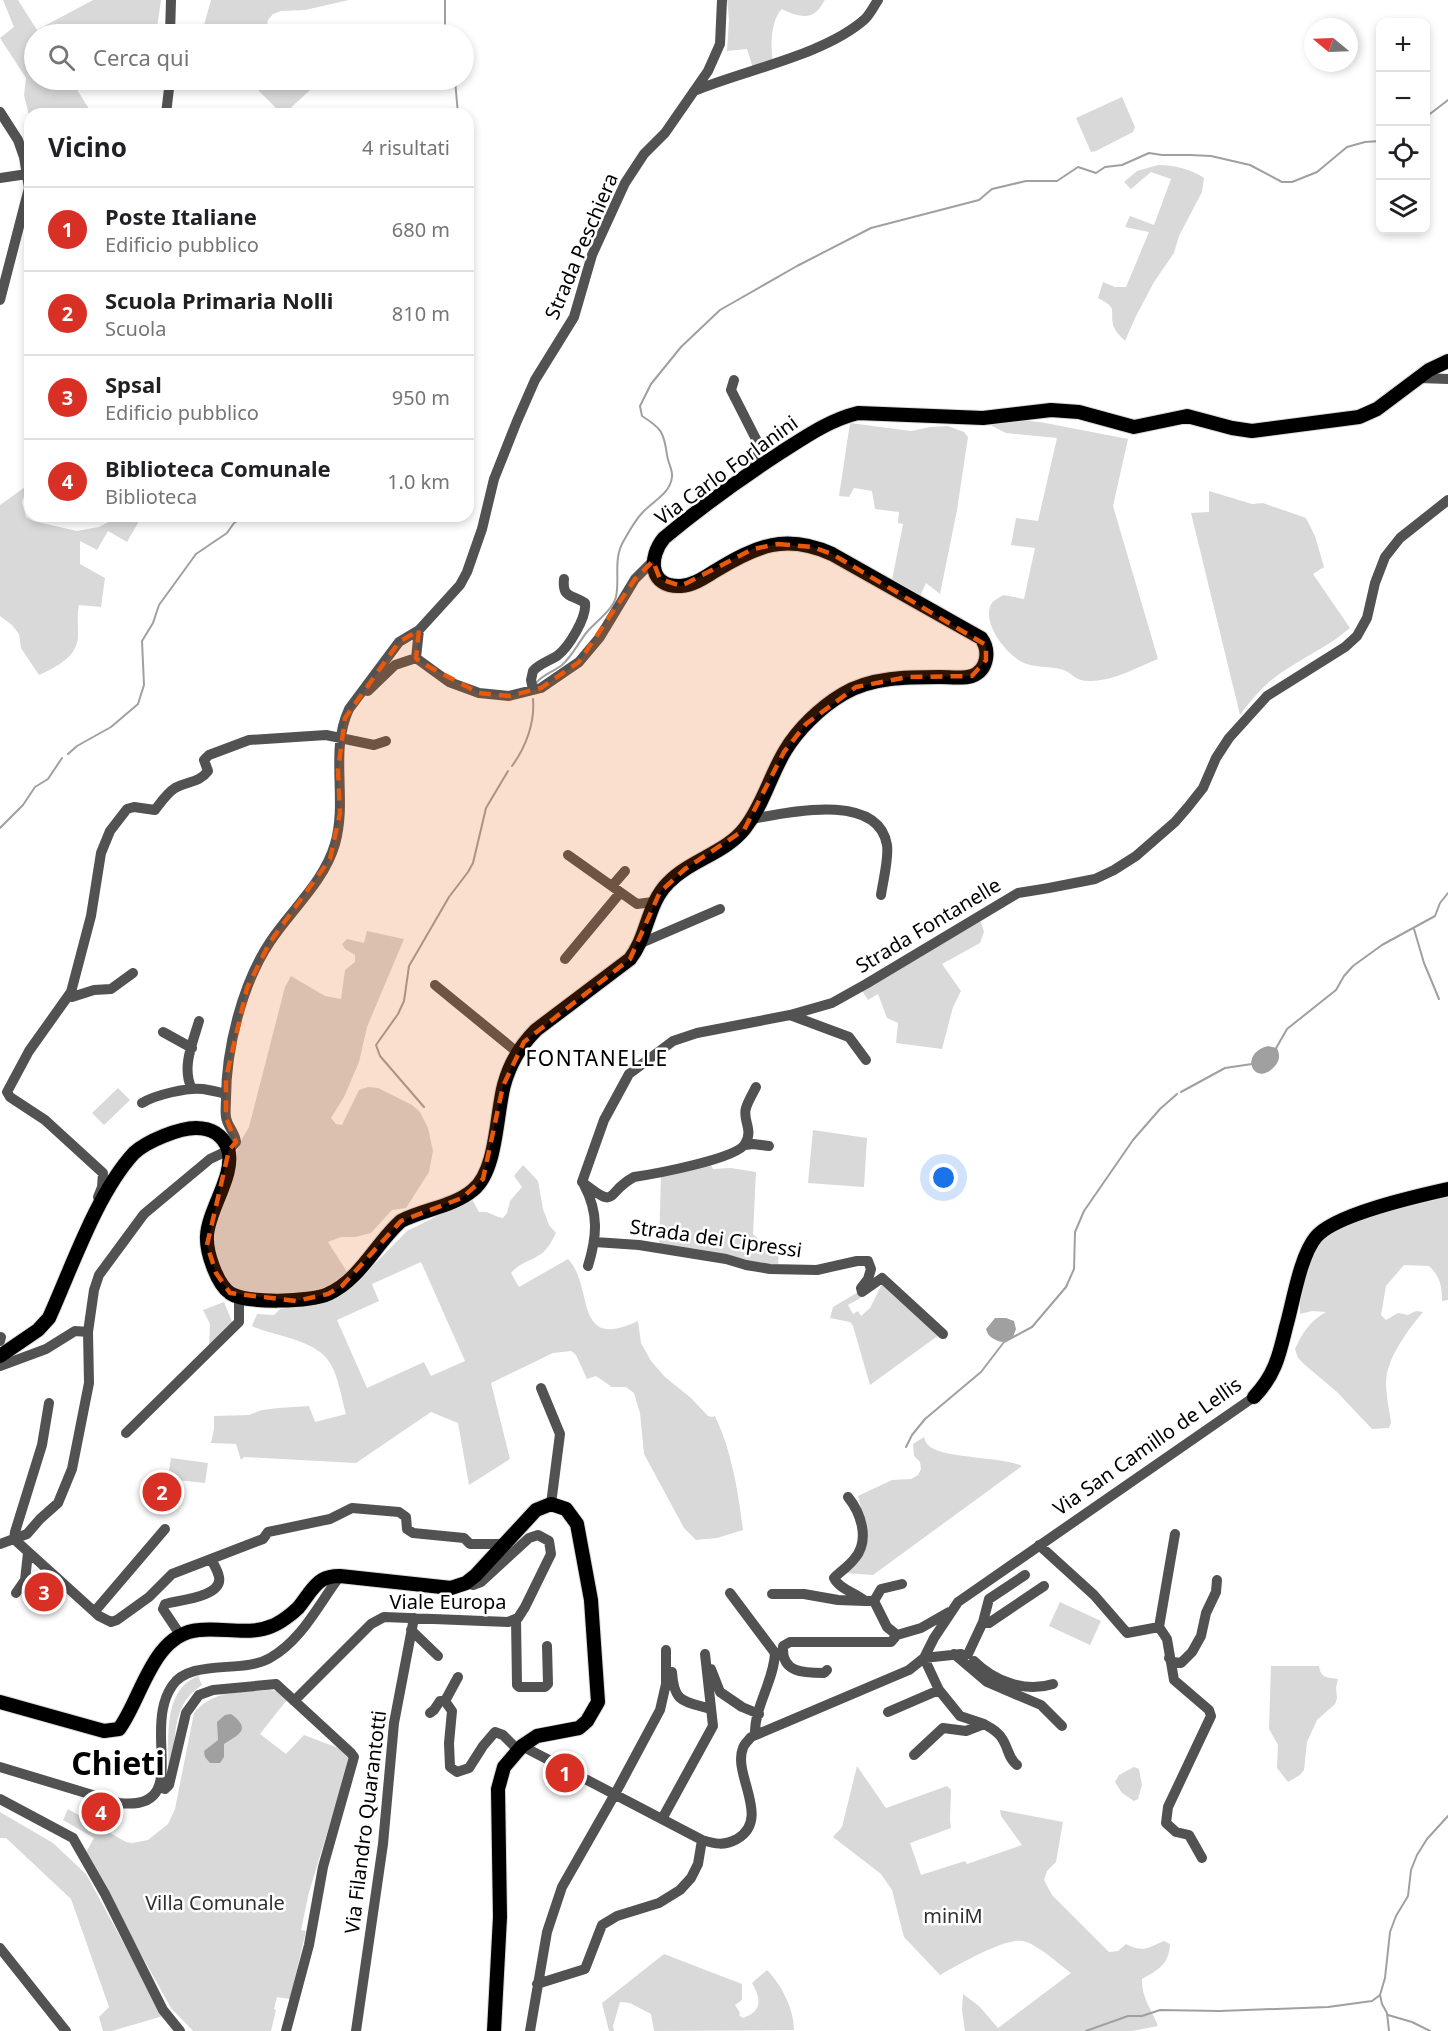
<!DOCTYPE html>
<html lang="it">
<head>
<meta charset="utf-8">
<style>
  body { margin:0; font-family:"Noto Sans",sans-serif; background:#f2f2f2; color:#202124 }
  .controls { position:absolute; right:18px; top:18px; display:grid; overflow:hidden; border-radius:12px; box-shadow:0 3px 9px #0003 }
  .controls button { width:54px; height:54px; display:grid; place-items:center; padding:0; border:0; border-bottom:2px solid #e0e0e0; background:#fff; color:#202124; font:30px sans-serif }
  .compass { position:absolute; left:1304px; top:18px; width:54px; height:54px; border-radius:50%; background:#fff; box-shadow:0 3px 9px #0003; rotate:289deg }
  .you { position:absolute; left:944px; top:1178px; width:21px; height:21px; margin:-15px; border:4px solid #fff; border-radius:50%; background:#1a73e8; box-shadow:0 0 0 9px #1a73e833 }
  .badge { display:grid; place-items:center; width:39px; height:39px; border-radius:50%; background:#d93025; color:#fff; font-size:20px; font-weight:700 }
  .pin { position:absolute; translate:-50% -50%; border:3px solid #fff; box-shadow:0 2px 6px #0006 }
  .list { margin:0; padding:0; list-style:none }
  h2 { display:flex; justify-content:space-between; align-items:center; height:78px; margin:0; padding:0 24px; font-size:26px }
  h2 small { font-size:20px; font-weight:400; color:#757577 }
  .list li { display:grid; grid-template-columns:39px 1fr auto; gap:18px; align-items:center; box-sizing:border-box; height:84px; padding:0 24px; border-top:2px solid #e0e0e0 }
  .list b { display:block; font-size:22px; white-space:nowrap }
  .list p { margin:0; font-size:20px; white-space:nowrap; color:#757577 }
  .list em { font-size:20px; font-style:normal; color:#757577 }
  .icon { flex:none; width:33px; height:33px; fill:none; stroke:currentColor; stroke-width:2; stroke-linecap:round; stroke-linejoin:round }
  .map { position:relative; flex:none; width:1448px; height:2031px; overflow:hidden }
  .search { position:absolute; background:#fff; box-shadow:0 3px 9px #0003; left:24px; top:24px; width:450px; height:66px; display:flex; align-items:center; gap:15px; box-sizing:border-box; padding:0 21px; border-radius:33px; color:#757577; font-size:22px }
  .panel { position:absolute; background:#fff; box-shadow:0 3px 9px #0003; left:24px; top:108px; width:450px; height:414px; border-radius:18px }
  .map>svg:first-child { display:block }
</style>
</head>
<body>
<div class="map">
<svg width="1448" height="2031" viewBox="0 0 1448 2031">
  <rect width="100%" height="100%" fill="#fff"/>
  <path fill="#d9d9d9" fill-rule="evenodd" d="M3,0H18L37,30L93,0H161L157,28L148,34H34V80H71L91,112L88,114H30V120L24,95L26,78L0,38L14,27Z
    M211,0H349L305,10L281,11L273,14L268,20L266,32L270,34H207L204,25Z
    M727,0H825C822,4 819,10 816,12C807,20 791,14 782,9C771,19 770,47 773,62L753,68L747,49L727,51L729,19Z
    M256,80H321L284,114H282L259,91Z
    M1122,97L1135,127L1133,132L1096,151L1091,152L1076,118Z
    M1158,165C1174,165 1191,169 1204,178L1202,192L1179,236L1174,253L1154,282L1136,316L1125,341C1120,336 1115,331 1113,325C1110,307 1118,309 1098,298L1103,282L1115,287H1126L1149,232L1125,227L1130,216L1154,225L1171,179L1151,172L1131,189L1124,182L1137,171Z
    M1016,420L1040,422L1128,439L1113,506L1158,659C1137,667 1116,680 1093,681C1072,682 1074,672 1060,669C1047,666 1032,668 1020,661C1005,652 984,625 990,607C991,601 999,598 1003,595L1024,599L1035,548L1011,545L1016,518L1038,521L1057,438L1006,433L990,425Z
    M850,423L911,431L930,427L948,426L964,432L968,437L957,510L940,594L926,583L918,601L891,585L903,524L898,523L899,512L875,509L872,491L854,488L849,497L839,496Z
    M28,485L22,502L26,517L33,521L77,531L99,527L120,516H142L127,542L108,531L97,550L80,541V564L105,578L101,607L79,605C77,615 78,625 78,635C78,657 56,667 39,675L21,648L19,634L12,625L0,616V505Z
    M1209,491L1252,504L1263,503L1306,518L1315,536L1324,567L1313,574L1350,628C1325,650 1293,661 1268,683C1257,693 1249,703 1240,715L1191,513L1209,512Z
    M980,919L984,932L980,943L942,964L961,991L953,1007L942,1049L896,1043L898,1023L887,1018L878,994L868,1000L861,989Z
    M367,931L404,939L367,1027L359,1062L344,1097L331,1118L336,1124L342,1125L359,1090L368,1087L378,1088L412,1105L420,1112L428,1128L433,1151L429,1172L406,1208L392,1210L371,1233L355,1237H341L328,1242L349,1275C316,1304 273,1296 232,1292L221,1276L212,1241L239,1144L249,1127L285,987L291,976L325,996L341,999L345,970L355,962V955L345,949L342,944L347,939L364,943Z
    M118,1088L130,1100L104,1125L92,1113Z
    M813,1130L867,1138L864,1187L808,1183Z
    M709,1162L713,1169L731,1168L756,1172L753,1234L768,1248L779,1249L778,1267L659,1247L661,1174Z
    M523,1165L538,1181L543,1209L549,1225L556,1233C552,1241 548,1249 541,1254C531,1261 519,1263 511,1273L519,1287L568,1259C595,1287 572,1352 638,1321L641,1343L651,1361L665,1377L691,1398L708,1416L712,1417L715,1416C732,1452 738,1491 743,1530L717,1538L696,1540L684,1528L644,1454L640,1413L634,1393L626,1387H612L596,1376L587,1379L576,1355L571,1351L553,1353L491,1383L510,1459L469,1485L458,1423L431,1412L356,1463L244,1457L241,1460L236,1444L211,1443L214,1429V1416L249,1415L262,1410L278,1408L309,1406L315,1422L346,1414C334,1366 336,1351 283,1336C273,1333 262,1331 252,1326L257,1314L274,1315L280,1309L319,1304L349,1290L407,1231L472,1199L479,1212C488,1210 495,1217 503,1218L507,1213L510,1201L522,1187L514,1176ZM421,1262L465,1361L431,1376L424,1362L367,1388L337,1320L379,1301L372,1284Z
    M1448,1197V1300L1442,1301C1442,1286 1440,1276 1429,1266L1404,1265L1386,1286L1381,1315L1386,1320L1398,1313L1408,1315L1416,1311L1423,1312C1408,1330 1386,1359 1386,1383C1386,1396 1389,1409 1391,1422L1389,1428L1372,1429L1337,1392L1305,1365L1298,1358L1295,1349C1302,1333 1311,1320 1326,1312L1312,1311L1300,1314V1293L1306,1266L1326,1233L1371,1215Z
    M883,1282L939,1335L870,1385L853,1326L850,1322L830,1318L833,1307L860,1291L864,1296L848,1305L853,1314L858,1311L861,1316L870,1308Z
    M224,1302L233,1324L209,1349L210,1324L203,1310Z
    M924,1437C925,1440 926,1443 928,1445C941,1459 1000,1456 1022,1466L873,1575L845,1573L856,1564L863,1517L858,1496L892,1480L911,1479L918,1475L921,1469L920,1462L914,1456L913,1444Z
    M171,1458L208,1463L205,1483L168,1479Z
    M1060,1602L1101,1621L1090,1645L1049,1626Z
    M1271,1666H1319C1321,1679 1327,1677 1338,1679L1336,1688L1337,1698L1335,1704L1317,1720L1307,1742L1304,1770L1300,1775L1288,1782L1277,1768L1278,1745L1269,1729Z
    M198,1676L202,1685C166,1708 180,1745 168,1779C170,1745 160,1691 198,1676Z
    M269,1690L280,1691L286,1696V1701L260,1734L286,1754L304,1735L346,1751L350,1758L309,1892L301,1930L306,1931L290,1999L277,1997L274,2009L276,2010L271,2031H193L171,2008L85,1854L94,1838L63,1820L68,1809L126,1842L132,1843L148,1840L168,1824L175,1809L194,1713C214,1689 240,1693 269,1690Z
    M857,1766L886,1808L947,1786L951,1790L950,1821L951,1828L910,1843L921,1875L965,1861L967,1864L1022,1845L1001,1816L1000,1810L1063,1822L1056,1862L1047,1871L1044,1880L1052,1895L1109,1952L1118,1951L1126,1944C1144,1953 1147,1948 1164,1941L1170,1944C1169,1965 1158,1970 1142,1979C1141,1997 1152,2010 1158,2026L1132,2031H965L962,2010L963,1994L979,2006L998,2028L1071,1973C1059,1964 1037,1944 1023,1941C1004,1938 958,1965 940,1975L904,1937L892,1890L881,1874L833,1837L842,1827Z
    M1134,1767L1139,1769L1142,1785L1138,1799L1134,1801L1122,1793L1115,1782L1119,1775Z
    M0,1812L53,1843L86,1874L163,2016L112,2031H103L99,2017L109,2007L71,1899L6,1838H0V1844Z
    M664,1954L742,1984V2000L735,2005L740,2013L739,2015L743,2018C763,2011 761,1999 752,1983L767,1970C782,1985 794,2010 794,2030L654,2031L651,2014L630,2003L620,2002L613,2026L614,2031H609L602,2003Z"/>
  <path fill="#a0a0a0" d="M1268,1046L1277,1048C1280,1055 1280,1060 1275,1066C1255,1089 1237,1054 1268,1046Z
    M995,1318H1006L1014,1321L1016,1329L1013,1337L1002,1342C994,1340 988,1337 986,1329Z
    M231,1714C253,1730 237,1735 224,1744V1757L220,1763H210L205,1757L204,1751L218,1740L217,1722L225,1715Z"/>
  <g fill="none" stroke-linecap="round" stroke-linejoin="round">
    <path stroke="#a0a0a0" stroke-width="2" d="M445,0V34
      M455,80L458,114
      M1426,117L1448,100
      M536,683C544,674 553,672 562,665C573,655 578,643 587,632C596,621 612,611 616,597C620,579 613,560 623,542C628,533 635,520 643,512C653,501 670,494 672,477C673,470 668,463 667,455C664,432 661,428 642,416L640,406L651,384L681,347L720,310L797,266L871,228L979,200L992,189L1026,181H1057L1078,167L1096,173L1105,167L1122,165L1149,153L1162,155H1190L1211,156L1250,165L1282,182H1292L1317,172L1347,147L1365,142L1380,141
      M68,754L77,746L111,727L138,704L144,685L142,641L153,623L159,605L196,554L227,533L234,523L245,516
      M512,766C526,747 535,722 533,699
      M0,828L23,805L35,787L48,779L62,758
      M1414,929L1424,963L1439,999
      M1275,1050L1287,1029L1336,990L1344,976L1353,966L1382,945L1435,916L1440,903L1448,893
      M1181,1092L1225,1068L1252,1064
      M424,1107L380,1056L376,1045L398,1014L404,1001L409,966L449,897L468,872L473,863L486,808L508,771
      M906,1447L912,1435L925,1419L981,1372L1004,1342L1032,1327L1066,1287L1074,1269L1075,1232L1084,1211L1133,1140L1160,1109L1177,1094
      M1388,2015L1412,2022L1430,2031
      M1086,2031L1128,2016H1142L1160,2010L1220,2011L1328,2007L1372,2001L1380,1995
      M1389,2031L1387,2013L1382,2004L1380,1995L1385,1978L1390,1932L1396,1916L1408,1896L1411,1870L1417,1855L1427,1839L1448,1816"/>
    <g stroke="#dbdbdb" stroke-width="16">
      <path id="major" d="M0,1356L38,1330L49,1318C72,1267 97,1193 134,1153C147,1141 179,1128 196,1128C211,1128 223,1135 228,1149C236,1174 208,1210 207,1236C206,1252 217,1284 230,1293C245,1304 311,1302 328,1294C360,1280 376,1243 401,1221C424,1209 453,1207 473,1190C497,1171 496,1115 504,1085C510,1063 520,1046 536,1030L630,959C648,936 647,904 668,883C690,860 726,853 745,828C763,805 770,776 785,751C798,729 821,707 843,694C871,677 908,677 940,677C950,677 963,679 972,676C988,670 990,650 981,638L832,554C785,533 756,546 715,571C705,577 694,585 681,586C649,588 648,557 664,538C701,507 740,479 780,453C805,437 829,420 858,413L983,418L1051,410L1079,412L1134,427L1187,416L1232,428L1252,431L1359,417L1377,409L1429,370L1448,361
        M1254,1397C1275,1375 1279,1356 1286,1327C1293,1303 1300,1256 1316,1237C1335,1214 1417,1196 1448,1189
        M0,1702L104,1731L119,1729C142,1698 152,1634 199,1630C223,1627 249,1636 272,1626C280,1623 292,1614 298,1608C306,1599 312,1586 322,1580C327,1577 334,1576 340,1576L451,1588L466,1583L476,1575L536,1510L551,1504L566,1509L577,1524L591,1600L598,1702L587,1721L579,1728L537,1736L522,1746L504,1767L498,1789L500,1917L494,2031"/>
    </g>
    <path stroke="#525252" stroke-width="10" d="M170,34L171,0
      M694,91C744,70 825,55 865,19C870,14 874,6 878,0
      M0,112L18,140L24,157L29,188L0,300
      M166,114L170,80
      M0,178L27,174
      M1419,378L1448,379
      M734,380L731,390L760,447L753,470
      M416,658L449,682L479,693L509,696L541,688L579,662L600,637L635,579L653,561
      M416,658L419,630
      M533,690L531,680L533,671C539,664 549,661 557,656C569,647 587,617 585,603C571,594 562,598 564,579
      M368,691L395,665L416,658
      M752,819C786,813 878,791 887,845C889,858 883,881 881,895
      M568,855L637,904L653,902
      M612,886L625,871
      M639,944L720,909
      M565,959L620,893
      M435,985L517,1052
      M69,996L72,997L94,990L111,989L133,973
      M790,1015L832,1003L866,984L1018,893L1049,888L1095,879L1114,870L1136,856L1175,822L1188,807L1203,788L1216,758L1229,738L1267,696L1345,647L1357,636L1367,618L1375,583L1385,557L1400,538L1448,500
      M163,1032L192,1048
      M192,1089C181,1068 193,1042 199,1021
      M142,1103C155,1095 188,1087 203,1089C210,1090 218,1092 226,1094
      M745,1145L753,1144L769,1146
      M582,1182L604,1120L629,1074L673,1041L697,1033L790,1015L849,1037L866,1060
      M582,1182C619,1211 604,1193 634,1177C654,1174 736,1159 745,1144C754,1130 742,1120 746,1108C748,1101 753,1093 756,1087
      M584,1185C599,1213 597,1237 588,1266
      M98,1197L102,1187L103,1173L45,1120L10,1097L7,1092L29,1051L71,992L91,916L101,853L110,831L127,809L134,807L155,810C161,802 167,793 175,788C188,781 199,783 208,771L204,760L209,755L249,740L326,735L374,745L386,741
      M595,1242L639,1245L726,1259L746,1265L770,1269L817,1270L857,1261H868L871,1269L868,1279L861,1288L862,1292L882,1278L943,1334
      M0,1341L1,1337
      M0,1366L46,1349L75,1331L88,1332
      M541,1388L560,1434L551,1504
      M126,1433L239,1322V1297
      M848,1497C861,1513 870,1540 855,1558C849,1566 841,1571 834,1578C839,1589 856,1593 865,1601H874L881,1589L902,1584
      M14,1539L99,1616L111,1622L117,1620L149,1597L172,1574L263,1539L268,1532L330,1519L352,1508L399,1512L406,1517L407,1529L413,1533L464,1538L470,1544H503
      M14,1539L15,1532L42,1445L49,1403
      M0,1544L27,1534L40,1519L58,1503L72,1469L89,1383L88,1332L94,1290L99,1275L144,1214L210,1159L229,1150L236,1142C235,1132 227,1126 226,1117C225,1111 226,1104 226,1099C226,1049 242,984 270,942C291,910 324,882 335,844C348,799 329,752 349,709L399,642L419,630L460,585L467,572L482,529L494,479L517,421L535,380L574,317L592,255L625,183L644,154L665,133L708,71L720,44L722,0
      M1039,1545L1094,1595L1127,1633L1159,1627L1167,1639L1174,1680L1209,1710L1211,1716L1168,1807L1166,1823L1176,1832L1189,1835L1202,1858
      M16,1593L25,1580L28,1553
      M730,1593L775,1653C774,1681 754,1707 755,1735
      M772,1594H804L838,1600L865,1601
      M874,1601L887,1627L897,1635
      M95,1611L165,1529
      M516,1619L517,1685L519,1687H545L548,1684L547,1646
      M983,1622L989,1623L1044,1586
      M1159,1627L1175,1534
      M411,1630L438,1656
      M181,1636L163,1609L165,1604L169,1603C182,1600 223,1596 219,1577C218,1571 214,1565 211,1559
      M954,1654L987,1682L1041,1705L1062,1726
      M968,1654L983,1622L989,1599L1025,1575
      M924,1658L961,1654
      M1169,1658L1173,1662L1181,1663L1192,1652L1201,1636L1206,1613L1216,1592L1217,1580
      M974,1661C994,1681 1025,1693 1053,1684
      M711,1669L720,1692L742,1707L759,1714
      M827,1670L824,1673C804,1673 781,1673 783,1646L790,1642H891L897,1635L921,1628L949,1612
      M672,1672C674,1703 683,1701 711,1709
      M294,1701L371,1624L384,1617L508,1622L518,1618L525,1607L551,1554L549,1541L538,1535L529,1538L481,1582L473,1585L466,1583
      M445,1701L458,1677
      M888,1712L939,1690
      M430,1713L434,1710L440,1701H445L452,1711L449,1743L450,1767L457,1772L469,1768L483,1746L495,1732L503,1735L518,1750
      M984,1724C991,1728 999,1732 1003,1740C1009,1750 1008,1758 1017,1765
      M522,1746L702,1840C715,1844 724,1846 737,1839C772,1819 732,1774 743,1748C744,1744 749,1740 751,1737L909,1670L924,1658L934,1638L958,1602L1254,1397
      M914,1755L943,1728L966,1731L984,1724L960,1716L939,1690L924,1658
      M0,1767L119,1803C171,1809 161,1770 161,1734C161,1718 162,1701 172,1686C190,1658 243,1674 270,1658C302,1640 318,1605 340,1576
      M159,1787L165,1789L169,1785L186,1713L199,1695L213,1690L276,1684L351,1753L354,1757L323,1867L309,1945L286,2031
      M0,1799L73,1838L105,1894L163,2010L180,2031
      M662,1819L713,1726L705,1654
      M0,1948L66,2031
      M537,1984L585,1969L602,1925L617,1916L659,1903L680,1890L691,1878L698,1864L702,1840
      M356,2031L383,1844L394,1723L414,1618
      M530,2031L547,1932L562,1887L615,1794L660,1710L666,1684V1650"/>
    <use href="#major" stroke="#000" stroke-width="14"/>
  </g>
  <path fill="#e8590c" fill-opacity="0.2" stroke="#e8590c" stroke-width="4.5" stroke-dasharray="12 8" stroke-linejoin="round" d="M778,544L812,547L832,554L986,645V660L972,676L908,677L856,687L806,724L784,752L744,830L685,869L660,892L630,959L524,1042L503,1086L483,1179L462,1198L401,1221L342,1286L328,1294L296,1301L230,1293L216,1273L207,1245L229,1150L236,1142L226,1118V1078L247,988L270,942L330,859L340,813L338,770L345,718L399,642L419,630L416,658L422,663L479,693L509,696L541,688L579,662L635,579L653,561L660,579L681,586L753,549Z"/>
  <g text-anchor="middle" dominant-baseline="central" stroke-width="5" stroke-linejoin="round" paint-order="stroke">
    <g font-size="20" fill="#000" stroke="#fff">
      <text transform="translate(581 246) rotate(-67)">Strada Peschiera</text>
      <text transform="translate(726 470) rotate(-36)">Via Carlo Forlanini</text>
      <text transform="translate(928 925) rotate(-31)">Strada Fontanelle</text>
      <text transform="translate(716 1238) rotate(8)">Strada dei Cipressi</text>
      <text transform="translate(1147 1446) rotate(-35)">Via San Camillo de Lellis</text>
      <text x="448" y="1601">Viale Europa</text>
      <text transform="translate(365 1822) rotate(-83)">Via Filandro Quarantotti</text>
    </g>
    <g font-size="20" fill="#303030" stroke="#fff">
      <text x="215" y="1902">Villa Comunale</text>
      <text x="953" y="1915">miniM</text>
    </g>
    <g font-size="21" letter-spacing="1.5" fill="#000" stroke="#fff">
      <text x="597" y="1058">FONTANELLE</text>
    </g>
    <g font-size="32" font-weight="bold" fill="#000" stroke="#fff">
      <text x="118" y="1762">Chieti</text>
    </g>
  </g>
</svg>
<div class="controls">
<button>+</button>
<button>−</button>
<button><svg class="icon" aria-label="locate" viewBox="0 0 24 24"><circle cx="12" cy="12" r="6"/><path d="M12 2v4M12 18v4M2 12h4M18 12h4"/></svg></button>
<button><svg class="icon" aria-label="layers" viewBox="0 0 24 24"><path d="M12 4l9 5-9 5-9-5zM3 14l9 5 9-5"/></svg></button>
</div>
<svg class="compass" viewBox="-18 -18 36 36"><path d="M0-13l5 13h-10z" fill="#e53935"/><path d="M0 13l5-13h-10z" fill="#757577"/></svg>
<div class="you"></div>
<div class="pin badge" style="left:565px;top:1773px">1</div>
<div class="pin badge" style="left:162px;top:1492px">2</div>
<div class="pin badge" style="left:44px;top:1592px">3</div>
<div class="pin badge" style="left:101px;top:1812px">4</div>
<div class="search"><svg class="icon" aria-label="search" viewBox="0 0 24 24"><circle cx="10" cy="10" r="6"/><path d="M15 15l6 6"/></svg>Cerca qui</div>
<section class="panel">
<h2>Vicino<small>4 risultati</small></h2>
<ul class="list">
<li><span class="badge">1</span><div><b>Poste Italiane</b><p>Edificio pubblico</p></div><em>680 m</em></li>
<li><span class="badge">2</span><div><b>Scuola Primaria Nolli</b><p>Scuola</p></div><em>810 m</em></li>
<li><span class="badge">3</span><div><b>Spsal</b><p>Edificio pubblico</p></div><em>950 m</em></li>
<li><span class="badge">4</span><div><b>Biblioteca Comunale</b><p>Biblioteca</p></div><em>1.0 km</em></li>
</ul>
</section>
</div>
</body>
</html>
